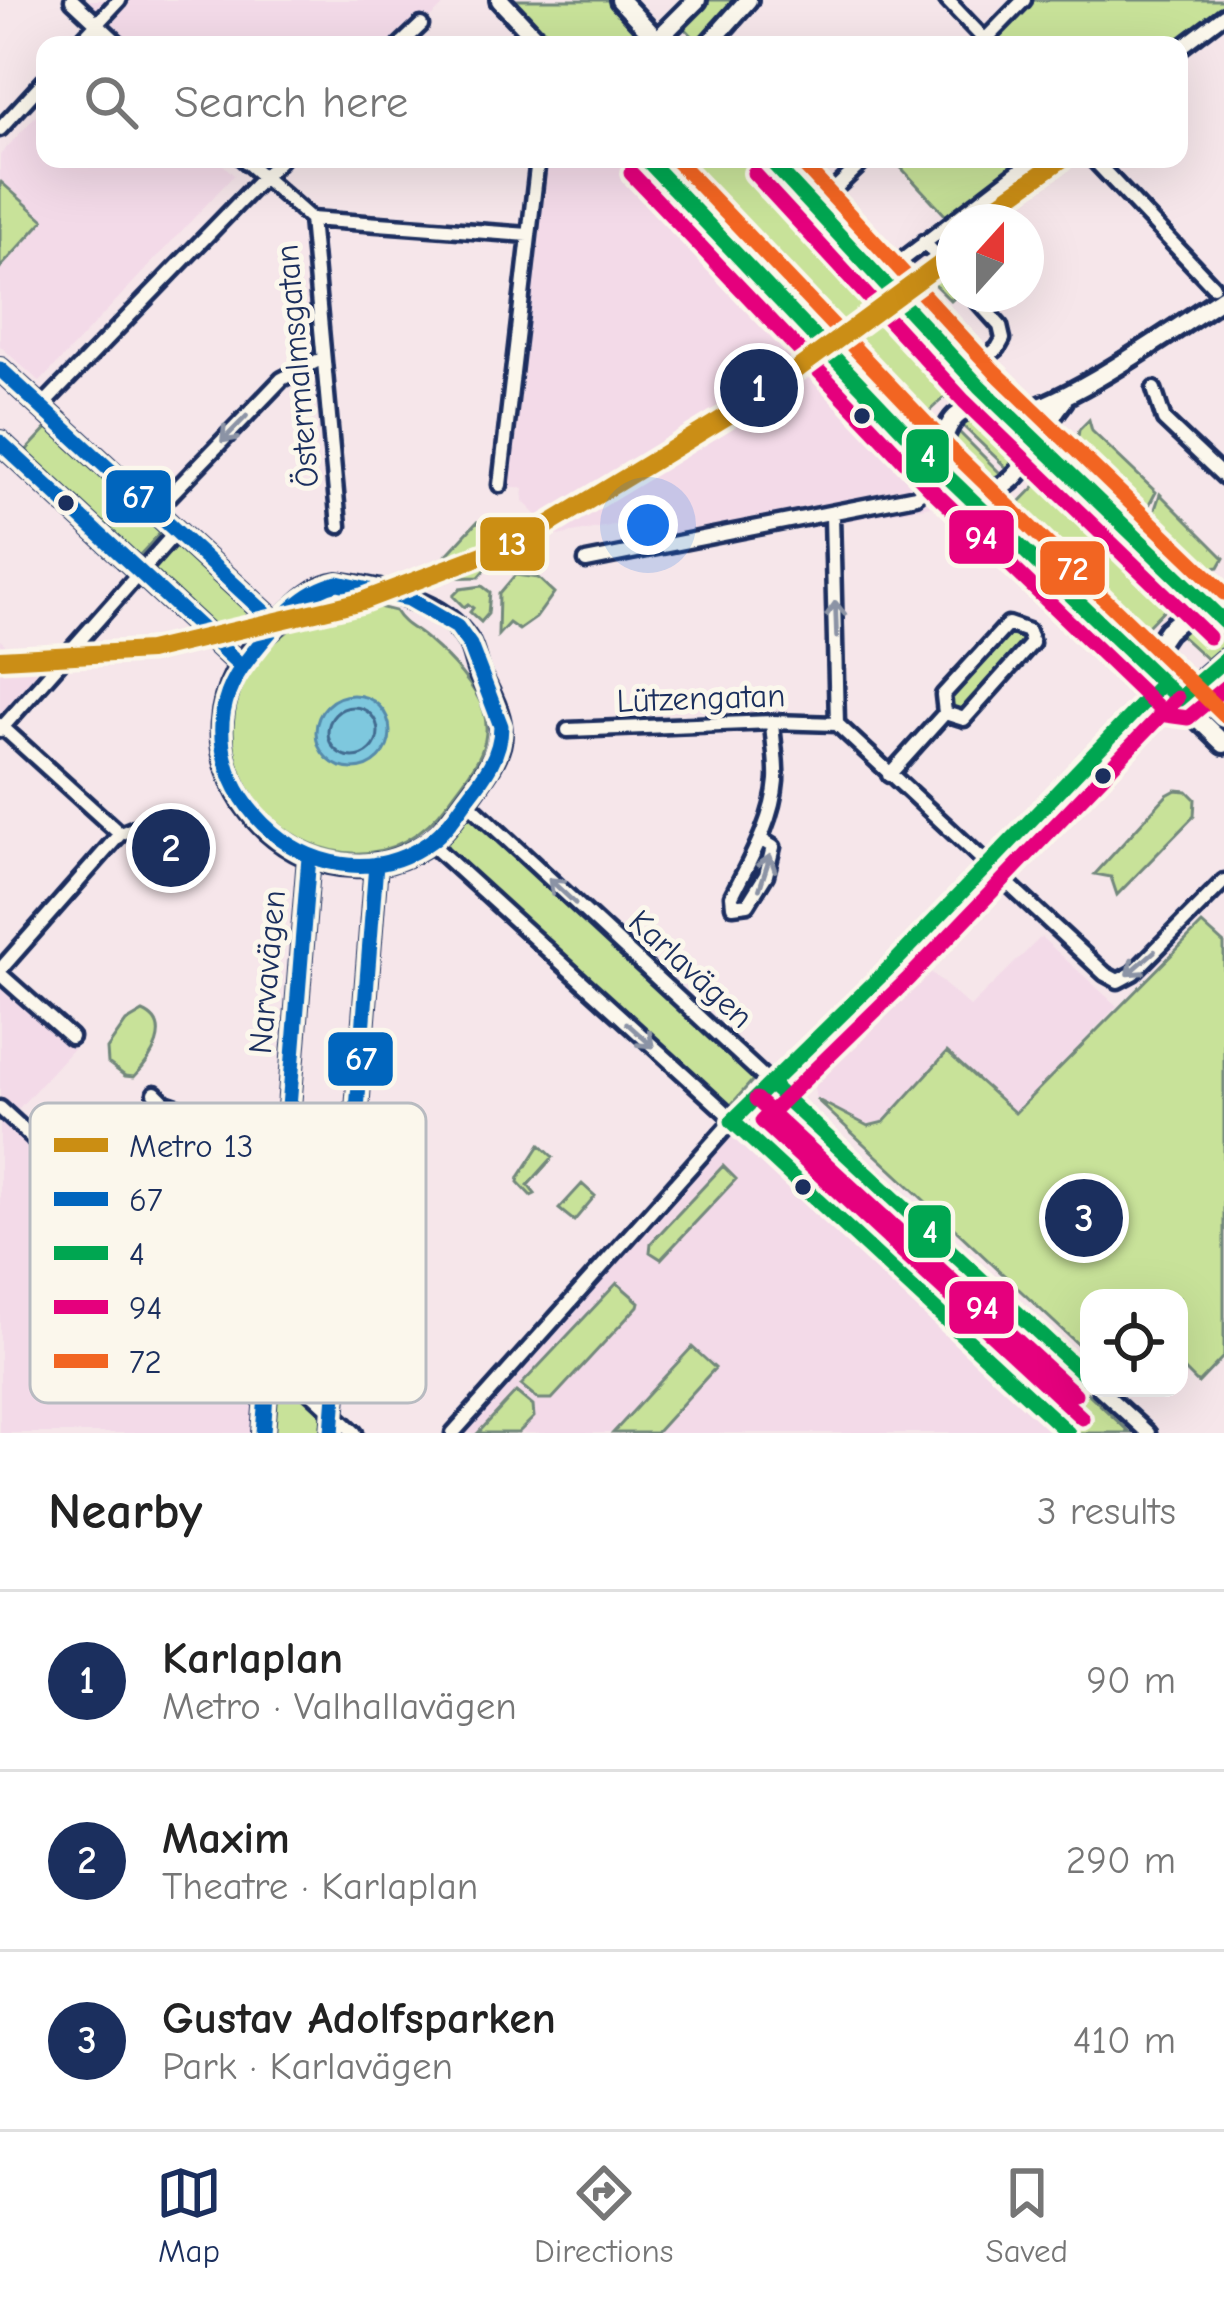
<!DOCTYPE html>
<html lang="en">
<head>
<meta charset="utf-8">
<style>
  body { margin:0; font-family:"Comic Neue",sans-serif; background:#f6f6f6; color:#222 }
  .controls { position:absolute; right:36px; bottom:36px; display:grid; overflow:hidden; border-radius:24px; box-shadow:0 12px 48px #0002 }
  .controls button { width:108px; height:108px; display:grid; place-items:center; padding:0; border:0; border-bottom:3px solid #e0e0e0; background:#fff; color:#222; font:60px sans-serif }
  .compass { position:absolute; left:936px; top:204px; width:108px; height:108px; border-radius:50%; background:#fff; box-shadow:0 12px 48px #0002; rotate:21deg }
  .you { position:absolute; left:648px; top:525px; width:42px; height:42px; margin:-30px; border:9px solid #fff; border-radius:50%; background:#1a73e8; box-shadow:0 0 0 18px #1a73e833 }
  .badge { display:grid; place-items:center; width:78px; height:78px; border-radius:50%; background:#1b2f5e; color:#fff; font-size:39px; font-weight:700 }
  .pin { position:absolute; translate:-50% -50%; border:6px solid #fff; box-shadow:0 3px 12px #0006 }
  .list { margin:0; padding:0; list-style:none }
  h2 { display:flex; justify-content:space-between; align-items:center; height:156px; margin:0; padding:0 48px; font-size:51px }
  h2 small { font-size:39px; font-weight:400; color:#767676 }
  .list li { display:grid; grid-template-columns:78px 1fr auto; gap:36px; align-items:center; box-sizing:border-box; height:180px; padding:0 48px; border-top:3px solid #e0e0e0 }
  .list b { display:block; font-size:45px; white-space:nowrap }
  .list p { margin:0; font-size:39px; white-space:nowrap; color:#767676 }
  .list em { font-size:39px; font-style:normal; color:#767676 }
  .icon { flex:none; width:66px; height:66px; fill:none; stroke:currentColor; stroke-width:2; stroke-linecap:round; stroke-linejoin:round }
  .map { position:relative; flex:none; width:1224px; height:1433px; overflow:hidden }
  .search { position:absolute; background:#fff; box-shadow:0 12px 48px #0002; left:36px; right:36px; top:36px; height:132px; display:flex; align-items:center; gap:30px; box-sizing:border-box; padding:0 42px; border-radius:24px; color:#767676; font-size:45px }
  .sheet { height:696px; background:#fff }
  nav { display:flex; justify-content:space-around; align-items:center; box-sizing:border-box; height:168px; border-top:3px solid #e0e0e0; background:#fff; font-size:33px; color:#767676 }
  nav a { display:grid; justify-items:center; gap:6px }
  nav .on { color:#1b2f5e }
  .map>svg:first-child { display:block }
</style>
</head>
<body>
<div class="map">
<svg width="1224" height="1433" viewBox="0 0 1224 1433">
  <rect width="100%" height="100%" fill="#f6e6ea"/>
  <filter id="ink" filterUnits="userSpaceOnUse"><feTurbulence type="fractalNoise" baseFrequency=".00833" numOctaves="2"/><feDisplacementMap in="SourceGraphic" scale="24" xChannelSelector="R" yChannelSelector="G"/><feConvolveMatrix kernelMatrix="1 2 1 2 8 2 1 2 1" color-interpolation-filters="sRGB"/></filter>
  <g filter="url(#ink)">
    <path fill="#f3dae8" d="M70,0H449L402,45H119Z
      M45,106V159H217L234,175L40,382L0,346V155Z
      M537,159H632L959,501L641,557L634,521L557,536L523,501L524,488L500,485Z
      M0,640L44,679L0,727Z
      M1041,937L1117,1006L1014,1113L868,1126L816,1099L812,1078L924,966L970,1007Z
      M0,975L77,1044L11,1117L259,1345L254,1433H0Z
      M727,1130L1052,1433H452Z"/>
    <path fill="#c8e299" stroke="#72887c" stroke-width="3" d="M511,0H611L653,45H553Z
      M709,0H737L699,43L684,27Z
      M1034,0H1224V7L1174,45H990Z
      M663,159H757L963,380L912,427Z
      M893,159H1022L946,216Z
      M1,182L44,220L0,268V183Z
      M929,259L954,286V294H959L951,301L919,269Z
      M985,415C1014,422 1026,445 1011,472L961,424Z
      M1089,420L1092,431L1156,492L1148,507L1145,523L1075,455L1079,430Z
      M50,425L162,531L136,559L24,453Z
      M956,429L1005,478L982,485L958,474L948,453Z
      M1052,469L1181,592L1145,629L1016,506Z
      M1160,494L1224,558L1219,567L1194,570L1149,527Z
      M477,522L493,536L496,558L479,577L443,578L452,569L442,560Z
      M176,545L248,613L223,640L151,572Z
      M515,575L538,578L554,593L536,618L519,630L509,623L498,635L499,594Z
      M482,586L490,592L488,614L481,622L470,612L473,608L468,604L464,607L453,596L460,589Z
      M347,599L395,611C403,625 418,630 429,641C449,658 477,687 484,712C494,749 468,774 449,801C342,948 137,749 277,640C300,622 318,604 347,599Z
      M1196,615L1208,618L1224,633V649L1211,663L1177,632Z
      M1008,628H1015L1027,639L1025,642L966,710L959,711L947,700L948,696Z
      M1176,790L1187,791L1195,799L1194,816L1117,895L1111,877L1095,874L1167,795Z
      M475,817L751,1075L752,1081L730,1106H725L448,849L447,838L466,818Z
      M1202,924L1224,944V1356L1198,1383L1179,1364V1298H1089V1347L1085,1351L816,1099L868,1126L884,1122L947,1052L1015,1113Z
      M143,1012C174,1025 151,1060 134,1077L125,1076L108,1063L107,1049L126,1022Z
      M786,1113L1021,1330L1000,1352L988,1351L761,1139Z
      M540,1145L553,1157L528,1185L535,1194L531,1196L518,1182L519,1177Z
      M723,1166L736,1179L661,1259L650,1252L651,1243Z
      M582,1184L595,1196L574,1221L559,1209Z
      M617,1283L639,1302L638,1306L552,1399H538L521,1385Z
      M692,1347L715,1368L656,1433H613Z
      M1039,1347L1130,1433H1076L1014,1374Z
      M289,1379L322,1411L324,1433H270L274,1385Z
      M516,1392L533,1406L534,1417L518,1433H478Z"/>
    <path fill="#7ec8de" stroke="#568bab" stroke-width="3" d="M316 732a37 37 0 1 1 74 0a37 37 0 1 1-74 0Z"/>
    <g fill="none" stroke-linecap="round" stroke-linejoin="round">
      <path stroke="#436c91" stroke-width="3" d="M328 732a25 25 0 1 1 50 0a25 25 0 1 1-50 0Z"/>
      <path stroke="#cac1ce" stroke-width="12" stroke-dasharray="12 6" stroke-linecap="butt" d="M241,1115L273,1118"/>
      <g stroke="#1b2f5e" stroke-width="21">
        <path id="street" d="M72,0L120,45
          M947,0L985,40
          M77,45L119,0
          M400,45L421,25
          M980,45L1024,0
          M1179,49L1224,15
          M0,129L45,80
          M243,159L311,219L339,526
          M1093,159L1213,286
          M815,208L866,159
          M311,219L528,235
          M924,242L954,275
          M879,278L1034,159
          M968,373L998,348L1003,339L1000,326L971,294
          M1154,389L1164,420L1224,477
          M41,407L281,159
          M500,485L538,159
          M153,513L282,379L323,358
          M832,515L837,724
          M586,561L916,496L944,473
          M1008,624L1028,631L1032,643L964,719L945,713L943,695Z
          M837,724L1105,974L1118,981L1133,973L1224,881
          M0,725L120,834
          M0,730L175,533
          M568,730L772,722L837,724
          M889,775L945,713
          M466,801L1089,1379
          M760,839L773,847L766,875L748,904L733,906L732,896C750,860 773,821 776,780C777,761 773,741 772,722
          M430,843L722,1109L1068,1433
          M0,970L120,834L165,816
          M0,974L71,1037
          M155,1093L165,1103L188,1111
          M0,1108L355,1433
          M207,1113L241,1115
          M273,1118L286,1119
          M213,1306L278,1237
          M997,1366L1034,1328
          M1099,1388L1148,1433
          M453,1433L732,1121L894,963L1162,683"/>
      </g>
      <g stroke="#1b2f5e" stroke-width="26">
        <path id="secondary" d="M500,0L542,45
          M620,0L662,45
          M657,40L697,0
          M708,45L748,0
          M646,159L944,473L1224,744
          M769,159L979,386L1224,622
          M0,369L277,624
          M1010,416C1064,408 1174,329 1224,297
          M0,442L238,663
          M936,465C949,421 949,405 1001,407
          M970,498C1032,487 1028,443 1063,401
          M338,583C380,589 443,600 468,641C474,651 475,664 480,675C512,734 507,745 468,798C456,814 443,834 426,845C296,929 139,746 272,629C291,612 311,586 338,583Z
          M1143,666L1167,631L1202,602
          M1179,699L1224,660
          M263,1433L309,857
          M332,1433L376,864"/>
      </g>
      <use href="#street" stroke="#fbf7ec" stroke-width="12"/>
      <use href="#secondary" stroke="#fbf7ec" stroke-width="16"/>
      <g stroke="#fbf7ec" stroke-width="24">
        <path id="bus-1" d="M0,369L277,624
          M0,442L238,663
          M338,583L409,599L457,627L470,645L501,726C501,755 484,777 467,799C456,814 446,830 431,841C316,926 159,771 248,659C272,629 299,591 338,583Z
          M263,1433L309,857
          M332,1433L376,864"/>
      </g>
      <g stroke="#fbf7ec" stroke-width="24">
        <path id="bus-2" d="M646,159L944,473L1179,699L1224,660
          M769,159L979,386L1224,622
          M770,1084L1089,1379
          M1068,1433L732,1121L894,963L1162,683"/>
      </g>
      <g stroke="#fbf7ec" stroke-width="24">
        <path id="bus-3" d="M631,173L929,487L1166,715L1188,718L1224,688
          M754,173L964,401L1209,637
          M756,1099L1075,1394
          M1082,1418L762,1121L909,978L1177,698"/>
      </g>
      <g stroke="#fbf7ec" stroke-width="24">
        <path id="bus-4" d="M675,159L959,458L1224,715
          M798,159L994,371L1224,593"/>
      </g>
      <use href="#bus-1" stroke="#0065bd" stroke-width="15"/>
      <use href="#bus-2" stroke="#00a651" stroke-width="15"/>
      <use href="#bus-3" stroke="#e5007d" stroke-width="15"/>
      <use href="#bus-4" stroke="#f26522" stroke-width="15"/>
      <g stroke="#fbf7ec" stroke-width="27">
        <path id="metro-1" d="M973,222L1062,159
          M0,659L149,651L362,601L525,539L765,393L954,254"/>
      </g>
      <use href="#metro-1" stroke="#cb8e13" stroke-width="18"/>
    </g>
    <defs><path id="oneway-shaft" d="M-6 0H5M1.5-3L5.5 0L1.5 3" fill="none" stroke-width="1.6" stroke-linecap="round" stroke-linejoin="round" transform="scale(3)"/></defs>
    <g stroke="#8b93a5">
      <use href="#oneway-shaft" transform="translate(234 429) rotate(134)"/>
      <use href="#oneway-shaft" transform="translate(836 619) rotate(-92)"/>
      <use href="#oneway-shaft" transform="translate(765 872) rotate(-72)"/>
      <use href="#oneway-shaft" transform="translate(562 891) rotate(-137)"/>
      <use href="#oneway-shaft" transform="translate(1141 963) rotate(139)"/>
      <use href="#oneway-shaft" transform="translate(640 1035) rotate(42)"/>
    </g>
  </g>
  <g fill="#1b2f5e" stroke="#fbf7ec" stroke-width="4.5">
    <circle cx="862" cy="416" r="10"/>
    <circle cx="66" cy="503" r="10"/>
    <circle cx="1103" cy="776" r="10"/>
    <circle cx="803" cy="1187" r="10"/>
  </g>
  <g text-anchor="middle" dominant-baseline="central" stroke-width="10" stroke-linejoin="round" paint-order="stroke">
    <g font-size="33" fill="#1b2f5e" stroke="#fbf7ec">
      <text transform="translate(297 366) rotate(-95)">Östermalmsgatan</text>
      <text transform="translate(701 698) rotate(-2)">Lützengatan</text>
      <text transform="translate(691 969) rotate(43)">Karlavägen</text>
      <text transform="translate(267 972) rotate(-85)">Narvavägen</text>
    </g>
  </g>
  <rect x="30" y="1103" width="396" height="300" rx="18" fill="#fbf7ec" stroke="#b8bbc1" stroke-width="3"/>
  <rect x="54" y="1138" width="54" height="14" fill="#cb8e13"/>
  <rect x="54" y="1192" width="54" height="14" fill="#0065bd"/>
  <rect x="54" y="1246" width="54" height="14" fill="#00a651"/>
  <rect x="54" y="1300" width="54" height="14" fill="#e5007d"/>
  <rect x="54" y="1354" width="54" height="14" fill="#f26522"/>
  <g font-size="33" fill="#1b2f5e">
    <text x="129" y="1157">Metro 13</text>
    <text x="129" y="1211">67</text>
    <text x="129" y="1265">4</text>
    <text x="129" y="1319">94</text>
    <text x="129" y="1373">72</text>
  </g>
  <g stroke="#fbf7ec" stroke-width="4.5">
    <rect x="904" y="427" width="47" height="58" rx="12" fill="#00a651"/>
    <rect x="104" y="468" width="69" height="57" rx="12" fill="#0065bd"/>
    <rect x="947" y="508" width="69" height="58" rx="12" fill="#e5007d"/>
    <rect x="478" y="515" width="69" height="58" rx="12" fill="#cb8e13"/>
    <rect x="1038" y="539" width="69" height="58" rx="12" fill="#f26522"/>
    <rect x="326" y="1030" width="69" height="58" rx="12" fill="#0065bd"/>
    <rect x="906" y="1203" width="47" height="57" rx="12" fill="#00a651"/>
    <rect x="947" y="1279" width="69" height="57" rx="12" fill="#e5007d"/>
  </g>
  <g font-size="33" text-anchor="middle" font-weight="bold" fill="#fff">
    <text x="928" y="467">4</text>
    <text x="138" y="508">67</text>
    <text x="981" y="549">94</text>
    <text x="512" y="555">13</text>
    <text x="1073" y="580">72</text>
    <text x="361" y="1070">67</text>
    <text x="930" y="1243">4</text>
    <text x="982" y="1319">94</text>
  </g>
</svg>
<div class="controls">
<button><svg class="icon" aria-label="locate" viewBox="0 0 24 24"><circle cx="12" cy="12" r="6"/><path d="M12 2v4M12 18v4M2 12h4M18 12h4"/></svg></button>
</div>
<svg class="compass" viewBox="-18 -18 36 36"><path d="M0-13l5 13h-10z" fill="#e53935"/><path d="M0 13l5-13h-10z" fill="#767676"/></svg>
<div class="you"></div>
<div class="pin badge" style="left:759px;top:388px">1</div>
<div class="pin badge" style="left:171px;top:848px">2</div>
<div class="pin badge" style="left:1084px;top:1218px">3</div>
<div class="search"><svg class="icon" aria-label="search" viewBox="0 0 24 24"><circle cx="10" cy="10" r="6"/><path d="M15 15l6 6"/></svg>Search here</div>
</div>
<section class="sheet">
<h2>Nearby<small>3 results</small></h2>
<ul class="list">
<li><span class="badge">1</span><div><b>Karlaplan</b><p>Metro · Valhallavägen</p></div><em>90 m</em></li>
<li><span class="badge">2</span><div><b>Maxim</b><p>Theatre · Karlaplan</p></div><em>290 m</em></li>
<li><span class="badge">3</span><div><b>Gustav Adolfsparken</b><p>Park · Karlavägen</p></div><em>410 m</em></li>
</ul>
</section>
<nav>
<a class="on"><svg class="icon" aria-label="map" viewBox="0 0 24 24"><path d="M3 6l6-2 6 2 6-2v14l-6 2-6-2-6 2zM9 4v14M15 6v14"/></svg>Map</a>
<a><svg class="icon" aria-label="directions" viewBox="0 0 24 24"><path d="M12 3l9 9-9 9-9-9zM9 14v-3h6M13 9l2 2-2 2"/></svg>Directions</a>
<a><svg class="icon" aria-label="saved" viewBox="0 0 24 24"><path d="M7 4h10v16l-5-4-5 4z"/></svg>Saved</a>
</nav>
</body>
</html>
